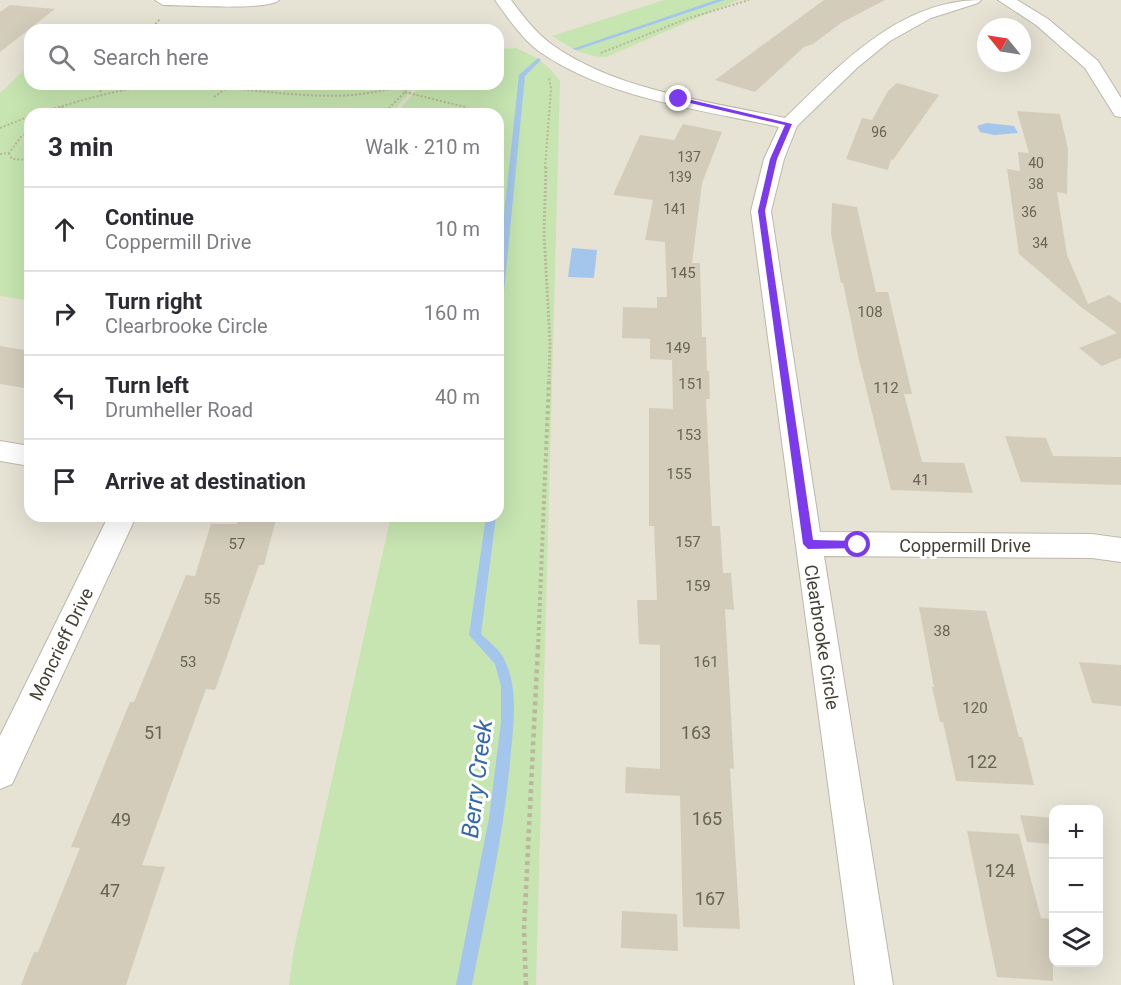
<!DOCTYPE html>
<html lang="en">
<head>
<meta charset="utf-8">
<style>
  body { margin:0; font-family:Roboto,sans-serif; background:#f2f2f3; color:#2b2b33 }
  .controls { position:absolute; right:18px; bottom:18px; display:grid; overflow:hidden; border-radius:12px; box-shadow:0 6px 24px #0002 }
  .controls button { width:54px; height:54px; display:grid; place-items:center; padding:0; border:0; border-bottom:2px solid #e1e1e2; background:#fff; color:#2b2b33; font:30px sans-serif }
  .compass { position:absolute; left:977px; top:18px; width:54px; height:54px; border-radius:50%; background:#fff; box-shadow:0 6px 24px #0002; rotate:300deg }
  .stop { position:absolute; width:18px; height:18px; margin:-14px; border:4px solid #7c3aed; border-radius:50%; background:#fff }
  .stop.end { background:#7c3aed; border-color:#fff; box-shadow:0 2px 6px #0008 }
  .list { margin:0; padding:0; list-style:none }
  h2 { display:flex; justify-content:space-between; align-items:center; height:78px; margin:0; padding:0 24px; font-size:26px }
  h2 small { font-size:20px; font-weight:400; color:#7c7c81 }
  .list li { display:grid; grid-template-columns:39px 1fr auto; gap:18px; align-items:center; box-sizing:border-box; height:84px; padding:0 24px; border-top:2px solid #e1e1e2 }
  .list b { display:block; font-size:22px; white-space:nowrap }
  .list p { margin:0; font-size:20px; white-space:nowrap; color:#7c7c81 }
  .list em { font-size:20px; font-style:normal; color:#7c7c81 }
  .icon { flex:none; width:33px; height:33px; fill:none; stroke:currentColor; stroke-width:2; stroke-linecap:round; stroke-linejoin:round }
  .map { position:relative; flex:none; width:1121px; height:985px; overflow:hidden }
  .search { position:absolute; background:#fff; box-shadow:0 6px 24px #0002; left:24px; top:24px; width:480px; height:66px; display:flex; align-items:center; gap:15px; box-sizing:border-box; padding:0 21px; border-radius:18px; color:#7c7c81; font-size:22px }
  .panel { position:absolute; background:#fff; box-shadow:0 6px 24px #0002; left:24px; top:108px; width:480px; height:414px; border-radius:18px }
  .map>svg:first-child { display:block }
</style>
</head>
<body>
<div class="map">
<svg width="1121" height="985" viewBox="0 0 1121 985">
  <rect width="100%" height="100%" fill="#f2f0e5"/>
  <path fill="#e6e2d4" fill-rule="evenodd" d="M0,0H1121V985H0V296L30,301V516H498V114H391L414,88L426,84H498V47L505,45L498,44V30H30V64L0,93ZM986,27H1022V63H986ZM1054,810H1098V962H1054Z"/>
  <path fill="#c6e5b0" d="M664,0H739L606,57C584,57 570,47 552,36Z
    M516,48C535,56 548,64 560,81L536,985H289L294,949L391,516H498V114H396L417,89L431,84H498V49Z
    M30,64V84H426L414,88L391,114H30V301L0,296V93Z"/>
  <path fill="#a4c6ec" d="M987,123L1014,126L1018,133L994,135L980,132L977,126Z
    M572,248L597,250L594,278L568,277Z"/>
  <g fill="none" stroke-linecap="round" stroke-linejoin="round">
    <path fill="#a4c6ec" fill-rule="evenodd" d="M716,0H725L577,50L572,49Z
      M538,58L541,60L525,76L503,302V335L498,338V270L519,75Z
      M486,516H496L481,634C489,642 501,650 505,661C518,688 514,721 511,751C505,830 487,908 472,985H456L489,818L501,722V686L495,664L469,635Z"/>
  </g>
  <path fill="#d3ccbb" d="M824,0H885L841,23L813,44L804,47L755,92L715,80Z
    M10,5L55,9L0,52V12Z
    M897,83L939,95L893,160L891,159L888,170L846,159L862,118L872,120L888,91Z
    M1017,111L1060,114L1068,149L1067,194L1057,192L1067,255L1088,304L1109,295L1121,303V358L1102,366L1079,348L1117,333L1081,307L1019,254L1007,169L1020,171L1018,152L1029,153Z
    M683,124L722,132L702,183L692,263H700L702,337H706L707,371H709L710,399H706L712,526H720L723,573H731L734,610L725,609L734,769L730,768L740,929L683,927L680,796L625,793L626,767L660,769V645L639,644L637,600H657L654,526H649V408L673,409L672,360L650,359V339L622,338L623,307L657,308V297H667L665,242L645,240L653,200L613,195L640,135L674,140Z
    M832,203L857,207L876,292H888L912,394H904L922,462L964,463L973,493L891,490L859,360L843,283H841L831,234Z
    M0,346L30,351V389L0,384Z
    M1005,436L1046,438L1053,456L1121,457V485L1021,482Z
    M239,516H277L264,565H259L215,690L206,689L142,865L165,867L126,985H21L34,952H38L80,848L71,847L130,702H134L186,575L195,576L211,524H237Z
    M919,607L986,611L1019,737H1022L1034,785L956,781L943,722H940L932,687H934Z
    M1079,662L1121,665V706L1092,703Z
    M1020,815L1053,818V844L1027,842Z
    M967,831L1019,834L1041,918L1053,919V981L997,977Z
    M622,911L677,914L678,951L621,948Z"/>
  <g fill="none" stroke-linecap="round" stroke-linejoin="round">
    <g stroke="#bdb8a9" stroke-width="2">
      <path id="street" d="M155,0H279C269,11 182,5 163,5Z
        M495,0H511C523,16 535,32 551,44C617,91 707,101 785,118C840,65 899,0 981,0L978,3L931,18L890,41L858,67L797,126L784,159L771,211L820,532L1092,534L1121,538V562L1092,558L824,556L893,985H855L751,211L764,159L779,127C699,109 608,99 540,52C522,39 508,18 495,0Z
        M998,0H1017L1048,19L1098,61L1121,98V117L1115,116L1085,68L1036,25Z
        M0,441L30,446V466L0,461Z
        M106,516H134L133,523L12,784L0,789V736L105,523Z"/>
    </g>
    <path stroke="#beb69a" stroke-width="2" stroke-dasharray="2 2" stroke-linecap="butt" d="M150,30L160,19
      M601,53L686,19L749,0
      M100,92L104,84
      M405,92L465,107L476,114
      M214,97L227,88
      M62,106L64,114
      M35,114C81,101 126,85 174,85C233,85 293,99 352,95C372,93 392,89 411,84
      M383,114L405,92L404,86
      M0,128L30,116
      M9,153L12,159L30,160
      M0,154L9,153L21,137L30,131
      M545,168L551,89L549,78"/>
    <path stroke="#beb69a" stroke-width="3" stroke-dasharray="2 2" stroke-linecap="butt" d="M546,167L544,233L550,342L549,380"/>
    <path stroke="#beb69a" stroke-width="4" stroke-dasharray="3 3" stroke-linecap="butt" d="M538,648L549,379"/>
    <path stroke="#beb69a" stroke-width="4.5" stroke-dasharray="4 4" stroke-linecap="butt" d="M526,985L524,930L538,646"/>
    <use href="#street" fill="#fff" fill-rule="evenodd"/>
  </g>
  <path fill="#7c3aed" d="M679,97L792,124L777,159L765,211L813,540L858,541L861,542V548L808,549L803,544L758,211L770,159L785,125L677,100Z"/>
  <g text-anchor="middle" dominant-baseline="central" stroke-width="6" stroke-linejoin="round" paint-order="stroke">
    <g font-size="14" fill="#686356">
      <text x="879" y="132">96</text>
      <text x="689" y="157">137</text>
      <text x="1036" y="163">40</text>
      <text x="680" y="177">139</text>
      <text x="1036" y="184">38</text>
      <text x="675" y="209">141</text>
      <text x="1029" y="212">36</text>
      <text x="1040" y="243">34</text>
    </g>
    <g font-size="15" fill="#686356">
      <text x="683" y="273">145</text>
      <text x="870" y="312">108</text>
      <text x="678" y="348">149</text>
      <text x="691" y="384">151</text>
      <text x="886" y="388">112</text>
      <text x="689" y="435">153</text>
      <text x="679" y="474">155</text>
      <text x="921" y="480">41</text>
      <text x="688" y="542">157</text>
      <text x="237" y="544">57</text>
      <text x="698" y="586">159</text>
      <text x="212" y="599">55</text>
      <text x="942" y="631">38</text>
      <text x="188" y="662">53</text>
      <text x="706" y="662">161</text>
      <text x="975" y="708">120</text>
    </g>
    <g font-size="18" fill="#444035" stroke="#fff">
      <text x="965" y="545">Coppermill Drive</text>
      <text transform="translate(822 637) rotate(81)">Clearbrooke Circle</text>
      <text transform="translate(61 644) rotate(-64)">Moncrieff Drive</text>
    </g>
    <g font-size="18" fill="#686356">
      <text x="154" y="732">51</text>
      <text x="696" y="732">163</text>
      <text x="982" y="761">122</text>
      <text x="707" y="818">165</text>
      <text x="121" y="819">49</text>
      <text x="1000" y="870">124</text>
      <text x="110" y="890">47</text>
      <text x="710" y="898">167</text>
    </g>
    <g font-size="24" font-style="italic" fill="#346aab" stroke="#fff">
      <text transform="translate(477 779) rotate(-83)">Berry Creek</text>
    </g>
  </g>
</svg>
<div class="controls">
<button>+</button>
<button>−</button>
<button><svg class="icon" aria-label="layers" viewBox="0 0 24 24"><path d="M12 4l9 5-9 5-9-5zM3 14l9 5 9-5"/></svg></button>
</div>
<svg class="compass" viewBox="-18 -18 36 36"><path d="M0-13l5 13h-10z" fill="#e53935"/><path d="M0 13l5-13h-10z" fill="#7c7c81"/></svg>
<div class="stop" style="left:858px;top:545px"></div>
<div class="stop end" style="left:679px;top:99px"></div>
<div class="search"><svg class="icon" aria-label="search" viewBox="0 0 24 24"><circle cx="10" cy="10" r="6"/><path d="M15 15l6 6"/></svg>Search here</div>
<section class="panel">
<h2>3 min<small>Walk · 210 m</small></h2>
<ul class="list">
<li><svg class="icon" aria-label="ahead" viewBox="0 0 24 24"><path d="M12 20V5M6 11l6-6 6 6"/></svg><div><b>Continue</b><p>Coppermill Drive</p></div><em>10 m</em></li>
<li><svg class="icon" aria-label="right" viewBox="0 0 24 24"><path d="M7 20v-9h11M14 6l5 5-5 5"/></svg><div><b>Turn right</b><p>Clearbrooke Circle</p></div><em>160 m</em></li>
<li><svg class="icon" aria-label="left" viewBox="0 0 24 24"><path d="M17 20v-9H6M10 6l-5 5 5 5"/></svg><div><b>Turn left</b><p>Drumheller Road</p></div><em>40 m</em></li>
<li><svg class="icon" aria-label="arrive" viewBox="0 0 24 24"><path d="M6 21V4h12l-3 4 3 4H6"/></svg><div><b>Arrive at destination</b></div></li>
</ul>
</section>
</div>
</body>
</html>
